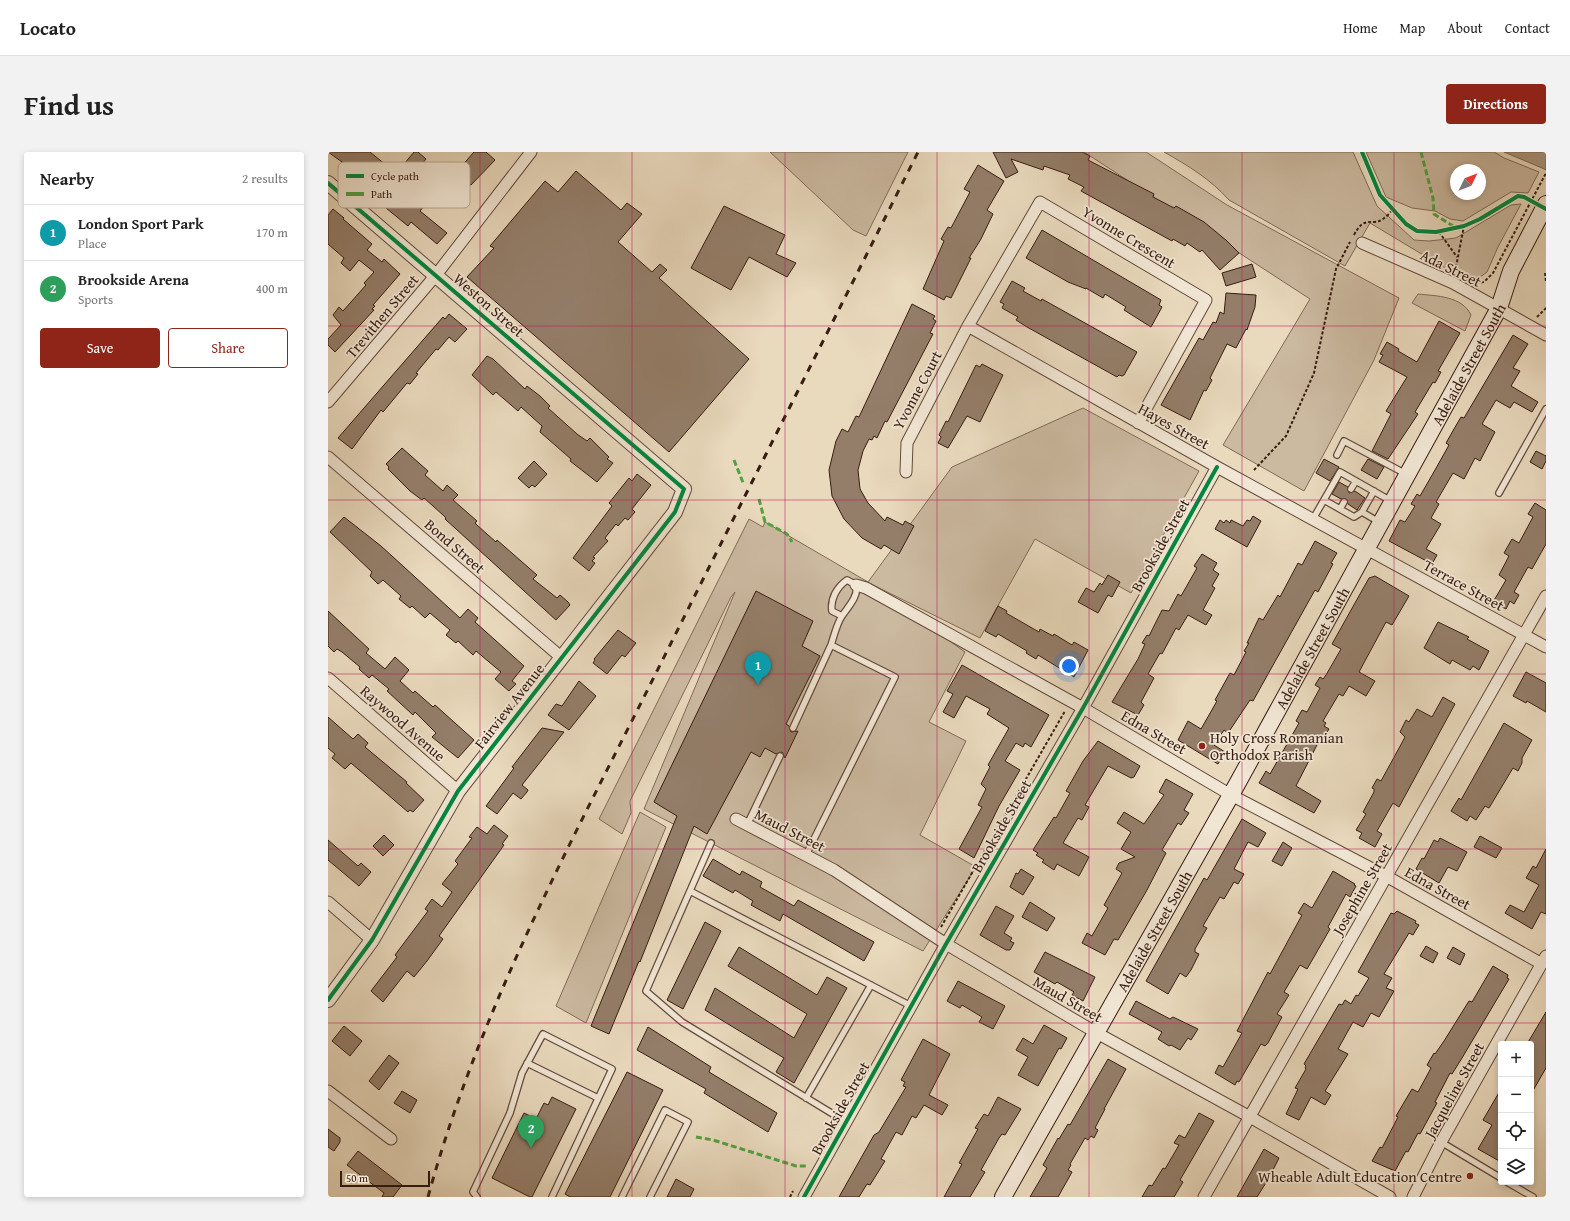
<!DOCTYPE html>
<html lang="en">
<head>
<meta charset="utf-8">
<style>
  body { margin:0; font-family:"Gentium Book Plus",serif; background:#f2f2f2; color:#222 }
  .controls { position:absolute; right:12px; bottom:12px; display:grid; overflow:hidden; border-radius:4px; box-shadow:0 2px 6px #0003 }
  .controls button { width:36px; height:36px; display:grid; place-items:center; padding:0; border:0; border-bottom:1px solid #e0e0e0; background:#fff; color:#222; font:20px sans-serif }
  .compass { position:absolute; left:1122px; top:12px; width:36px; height:36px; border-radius:50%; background:#fff; box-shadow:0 2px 6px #0003; rotate:47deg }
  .scale { position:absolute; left:12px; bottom:10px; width:90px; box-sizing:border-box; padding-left:4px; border:2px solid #381c11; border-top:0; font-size:11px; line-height:14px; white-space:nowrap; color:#381c11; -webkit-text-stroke:3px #f1e6d4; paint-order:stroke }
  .you { position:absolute; left:741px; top:514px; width:14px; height:14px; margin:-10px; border:3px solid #fff; border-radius:50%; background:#1a73e8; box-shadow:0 0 0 6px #1a73e833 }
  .badge { display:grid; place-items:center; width:26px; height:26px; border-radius:50%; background:#8f2418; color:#fff; font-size:13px; font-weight:700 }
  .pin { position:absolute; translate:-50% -33px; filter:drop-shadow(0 1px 2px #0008) }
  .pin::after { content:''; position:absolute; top:21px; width:14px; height:12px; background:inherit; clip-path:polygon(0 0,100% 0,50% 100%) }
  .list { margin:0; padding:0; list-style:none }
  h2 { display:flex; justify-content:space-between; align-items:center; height:52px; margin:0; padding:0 16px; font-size:17px }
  h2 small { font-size:13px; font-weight:400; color:#767676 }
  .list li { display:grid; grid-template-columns:26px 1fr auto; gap:12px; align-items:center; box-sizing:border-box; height:56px; padding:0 16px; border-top:1px solid #e0e0e0 }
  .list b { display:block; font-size:15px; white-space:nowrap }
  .list p { margin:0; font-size:13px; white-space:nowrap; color:#767676 }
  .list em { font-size:13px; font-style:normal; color:#767676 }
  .actions { display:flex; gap:8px; padding:12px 16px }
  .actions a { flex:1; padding:9px 0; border:1px solid #8f2418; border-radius:4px; text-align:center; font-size:14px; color:#8f2418 }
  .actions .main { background:#8f2418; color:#fff }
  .icon { flex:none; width:22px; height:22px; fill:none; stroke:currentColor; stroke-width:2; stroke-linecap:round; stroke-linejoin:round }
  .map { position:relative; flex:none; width:1218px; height:1045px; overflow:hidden; border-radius:4px }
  header { display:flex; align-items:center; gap:24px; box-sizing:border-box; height:56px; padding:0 20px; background:#fff; border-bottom:1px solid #e0e0e0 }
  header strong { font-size:19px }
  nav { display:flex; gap:22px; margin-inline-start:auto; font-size:14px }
  .intro { display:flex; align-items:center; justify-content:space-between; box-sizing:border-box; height:96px; padding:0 24px }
  h1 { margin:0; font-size:28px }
  .button { padding:10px 18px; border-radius:4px; background:#8f2418; color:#fff; font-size:14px; font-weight:700 }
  main { display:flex; gap:24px; padding:0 24px }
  aside { flex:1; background:#fff; border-radius:4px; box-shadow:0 2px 6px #0003 }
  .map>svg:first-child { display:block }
</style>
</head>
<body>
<header>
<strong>Locato</strong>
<nav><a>Home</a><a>Map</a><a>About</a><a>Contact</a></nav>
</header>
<div class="intro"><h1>Find us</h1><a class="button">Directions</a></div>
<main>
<aside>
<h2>Nearby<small>2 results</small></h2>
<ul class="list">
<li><span class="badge" style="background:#0f9aa8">1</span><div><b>London Sport Park</b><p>Place</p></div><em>170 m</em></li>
<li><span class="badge" style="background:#2e9e5b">2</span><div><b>Brookside Arena</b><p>Sports</p></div><em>400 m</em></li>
</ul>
<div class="actions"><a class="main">Save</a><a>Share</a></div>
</aside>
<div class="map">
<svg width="1218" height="1045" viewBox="0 0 1218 1045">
  <rect width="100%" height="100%" fill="#e9d9bd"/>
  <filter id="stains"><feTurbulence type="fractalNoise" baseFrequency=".005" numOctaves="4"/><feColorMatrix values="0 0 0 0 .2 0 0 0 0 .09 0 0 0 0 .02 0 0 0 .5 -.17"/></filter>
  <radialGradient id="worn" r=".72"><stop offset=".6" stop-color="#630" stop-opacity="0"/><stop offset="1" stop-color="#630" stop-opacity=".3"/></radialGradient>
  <path fill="#cbb9a0" stroke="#826a58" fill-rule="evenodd" d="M442,0H580L538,84L525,78Z
    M756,0H818L899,53L1071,146L1046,208L976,339L895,293L982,147Z
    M836,0H1025L1049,54L1086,88L1101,89L1128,86L1183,53L1193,52L1170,95L1159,120L1151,126H1137L1127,122L1042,71L1017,114L901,48C882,27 861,14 836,0Z
    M1038,0H1166L1176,6L1211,20L1200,41L1183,40L1135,69L1122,67L1107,59L1084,56L1058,45ZM1128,18H1152V42H1128Z
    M1090,142C1109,144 1134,144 1143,163L1137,179L1084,151Z
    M755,256L871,319L803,441L707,387L652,486L543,432L637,500L601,570L638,589L592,683L648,715L595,799L316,657L407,440L403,445L302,649L303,661L294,682L271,667L421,367L435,375L437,370L540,430L624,315Z
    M312,660L338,675L258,871L228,854Z"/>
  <path fill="#ad9983" stroke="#7e6755" d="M1176,0H1218V18L1214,16Z"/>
  <path fill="#947e6a" stroke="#381c11" d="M0,0H42L58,13L45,31L26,16L20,22L10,15L14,10Z
    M86,0H90L98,7L87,21L76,12Z
    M146,0H158L167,8L143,33L141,32L138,36L125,24Z
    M665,0H754L762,4L760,8L826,42L825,45L846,56L848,54L876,70L899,89L911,101L892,118L874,98L872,100L859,91L857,94L845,87L844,89L753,39L756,35L740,27L742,23L716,14L715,18L683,7L690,20L678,26Z
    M650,13L676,29L659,58L665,62L653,87L641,106H643L623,146L618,144L616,148L595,137L616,89L613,87L620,75L623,76L642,40L636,37Z
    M248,19L293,58L299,51L314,62L290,90L324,120L332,112L339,118L331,126L421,207L341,300L139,125L166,96L162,94L217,29L230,40Z
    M72,36L97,53L92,59L119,81L109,92L83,70L80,74L58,56L61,52L60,51Z
    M396,54L457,83L448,102L468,111L459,125L421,105L403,138L363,116Z
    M5,57L16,66L15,67L44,92L39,98L54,110L56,107L72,122L45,153L47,154L44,157L46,158L7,200L0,193V187L13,173L5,163L11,155L15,159L38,133L36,131L46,120L31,108L22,119L13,111L16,106L0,92V63Z
    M714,78L833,148L831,153L834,155L823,175L796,158L798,155L777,142L775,146L758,136V137L740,130L698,106Z
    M924,112L928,125L898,134L894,121Z
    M684,129L697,136L695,139L713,149L714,147L809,200L796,223L794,224L791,223L789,225L699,175L688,168L690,165L674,156L676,152L672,150Z
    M898,141L928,143L927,155L919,178L918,177L908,196L899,192L882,226L884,228L878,239L876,238L862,268L833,253L871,186L875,188L885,170L888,171L892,160L896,162Z
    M584,152L607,164L605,167L608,169L602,181L605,182L559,270L557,269L549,286L546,284L544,288L541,287L535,299L530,318L532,337L540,351L557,369L559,365L575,373L577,369L586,374L571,402L556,393L553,397L534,386L516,367L504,344L501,318L508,289L514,277L520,280L528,264L531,265Z
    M121,162L139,177L127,190L121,185L110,198L108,197L88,221L90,222L82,232L79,231L55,260L53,258L24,297L10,286L115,165L117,167Z
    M1111,169L1132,181L1110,219L1113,220L1107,231L1105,230L1087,260L1090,262L1060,307L1044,299L1063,262L1058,259L1079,225L1051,210L1055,203L1052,202L1059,190L1071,197L1070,199L1089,210Z
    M1185,183L1200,192L1185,216L1192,219L1183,234L1210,250L1204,260L1186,250L1182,256L1168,248L1154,272L1167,280L1152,309L1147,306L1136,327L1125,321L1108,350L1111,352L1103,366L1113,372L1098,397L1109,403L1104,412L1061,389L1072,368L1077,370L1087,354L1083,352L1089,342L1092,344L1107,318L1121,293L1118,291L1126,277L1133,265L1136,266Z
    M159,204L165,207L197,237L199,234L212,244L222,254L220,256L249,282L259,289L262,286L281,305L279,307L285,311L269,330L242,309L243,307L212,280L214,274L193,255L190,259L168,240L165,243L144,223Z
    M654,212L675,223L652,270L639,264L620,296L610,291L613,285L611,283L618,269L620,270L648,213L652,215Z
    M74,296L100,319L97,323L115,339L119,333L130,343L125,348L149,369L147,371L150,374L168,390L169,388L209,423L205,427L229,446L232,443L240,450L242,453L228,468L117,367L118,366L115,363L96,346L94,348L82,339L60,317L61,315L58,312Z
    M1208,299L1218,304V309L1214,317L1202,310Z
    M996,307L1011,315L1002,329L988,321Z
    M1040,307L1056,315L1049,327L1033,318Z
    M206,309L219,322L207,335L204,333L201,336L190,326Z
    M309,322L323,333L304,357L307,360L300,368L297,366L290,374L288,372L277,386L280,389L265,405L267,406L264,409L267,411L261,419L245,406L284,354L281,351L301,326L304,329Z
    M1011,330L1020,335L1021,341L1027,339L1037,346L1029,358L1020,352L1018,347H1013L1004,342Z
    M1207,351L1218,358V392L1204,417L1200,415L1186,440L1191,443L1186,452L1182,449L1178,457L1165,450L1178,428L1171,423L1181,404L1176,401L1184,387L1191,391L1205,365L1200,362Z
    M925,364L933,369L919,395L887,377L892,368L896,371L898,368L902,371L903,368L915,374L919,368L922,369Z
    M16,365L53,394L132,466L140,457L150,466L147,470L196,514L184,529L188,532L181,539L167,527L173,520L148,499L145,503L130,489L128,491L118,483L122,478L102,461L97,466L84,454L82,456L71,447L73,444L55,428L50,432L42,424L44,420L2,380Z
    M987,389L1009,401L1003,411L1005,412L990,440L987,438L925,549L922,548L900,581L896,578L886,593L897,600L890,612L850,588L860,569L873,577L889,549L887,548L902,521L906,523L918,500L916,499L921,491H919L931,466L935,468L950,443L952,445L970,411L974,413Z
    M874,402L889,411L885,418L891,422L884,434L887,436L875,458L884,463L878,473L860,463L851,478L848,476L834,502L832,501L820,522L826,526L813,550L816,553L810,563L784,550L810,507L817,492L814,491L819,483L821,484L834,458L841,459L850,442L853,444L869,416L866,414Z
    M780,423L792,430L784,445L780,443L770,461L750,450L758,436L766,440L772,431L774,433Z
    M1047,424L1081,444L1064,473L1058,470L1031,520L1047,529L1038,544L1021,534L1015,544L1011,542L995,569L998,571L996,574L1001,577L992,592L990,591L968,634L993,649L986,661L931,631L938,619L942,622L971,571L968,569L974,558L979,560L992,536L987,533L992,525L995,527L998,523L1013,497L1004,492L1041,426Z
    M428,439L485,469L474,494L492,504L458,572L461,574L463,580L470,579L457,606L454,600L448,602L437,596L432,605L423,600L379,682L366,674L312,810L311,809L281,882L263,874L349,664L326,650Z
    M670,454L679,459L678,461L711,480L712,477L725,484L726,482L744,493L746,490L760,498L746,525L710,503L708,507L698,501L699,499L670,482L668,485L657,479Z
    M0,459L41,497L38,501L57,517L67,505L81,518L72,529L85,541L87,539L105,555L107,553L146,588L130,606L104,585L108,581L87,560L85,563L59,539L61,537L44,523L41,526L31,517L32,515L14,500L9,497L6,500L0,494Z
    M1110,470L1141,485L1139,487L1161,499L1151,518L1145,514L1142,518L1124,508L1122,512L1096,496Z
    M290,478L308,491L297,505L294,503L279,522L265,511L267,508L266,507Z
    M634,513L721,563L703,595L697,591L695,595L688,591L677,609L692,618L671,654L646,706L631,697L654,655L650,653L658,637L653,632L662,615L660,613L681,576L659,562L662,557L638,544L626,566L615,560L625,542L619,539Z
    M1198,520L1218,531V560L1199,549L1198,551L1185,544Z
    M251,529L268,544L241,578L220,563L228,552L234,554Z
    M1115,545L1127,552L1071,655L1065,651L1049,679L1054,682L1047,695L1031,686L1034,681L1028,678L1038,662L1035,660L1046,640V637L1044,636L1049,627L1053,629L1070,598L1077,585L1072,580L1078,568L1081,570L1089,557L1104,565Z
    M0,565L25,587L30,582L40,591L37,595L79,630L78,631L96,648L85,660L82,658L80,660L23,611L17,617L4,606L7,602L0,596Z
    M1176,571L1204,588L1194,606V611L1190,619L1185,616L1161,656L1157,654L1148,668L1142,664L1139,669L1123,659L1131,646L1133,648Z
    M214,576L236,580L194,633L200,638L199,640L193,647L185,641L169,662L158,654L186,616L184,615Z
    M770,589L812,614L806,625L803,626L780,614L757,653L761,655L754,668L750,666L735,691L761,705L751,724L729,712L726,718L714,710L716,708L708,703L710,701L705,698L726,665L728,666L742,641L738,639L755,609Z
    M838,627L865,642L856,658L861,661L853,673L850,671L834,698L838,701L819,738L790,788L786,787L777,803L754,791L759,781L764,784L765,782L780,756L776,753L794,721L788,717L791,711L807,705L793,697L803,680L789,671L796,660L816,672L836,643L831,640Z
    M914,667L938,681L930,695L920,690L906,717L916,722L910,732L906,730L896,747L892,745L875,774L879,776L867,797V800L871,802L863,818L858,825L852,821L840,842L818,829L876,726L879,728Z
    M166,673L180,684L174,692L176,693L111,784L115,787L99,809L86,825L79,819L55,850L43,839L69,805L67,803L100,759L97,757L104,747L114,755L124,740L114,732L130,712L127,709L144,686L141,685L149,675L159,682Z
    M56,683L66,693L55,704L45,694Z
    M1152,684L1174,696L1168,706L1146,695Z
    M1112,686L1139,700L1129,719L1120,715L1111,731L1088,717L1094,706L1096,707L1106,688L1110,690Z
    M0,688L30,714L33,711L43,720L31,734L0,708Z
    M955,690L964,696L954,714L944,709Z
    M1218,697V762L1213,760L1204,777L1177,761L1182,753L1196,760L1211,733L1198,726L1205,714L1208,716Z
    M385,707L412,723L414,719L434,730L432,735L466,754L470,748L546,790L536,809L455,762L452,769L423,753L425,749L407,738L405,741L375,724Z
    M693,717L706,725L695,743L682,735L688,721L690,722Z
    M1005,719L1027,732L1026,733L1028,734L1022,745L1018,742L1000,775L1002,777L979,817L972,813L956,840L961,843L949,862L954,865L940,891L937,894L933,892L911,930L909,929L907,933L887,921L891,913L895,915L914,881L909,879L940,820L942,822L974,763L970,761L976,751L984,756Z
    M702,750L727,766L719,779L694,765Z
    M668,754L686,764L676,781L684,786L682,789L686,791L682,798H678L652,783Z
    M1069,759L1088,769L1087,771L1091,773L1085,783L1081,781L1056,822L1064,826L1058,836L1066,839L1051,865L1043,861L1035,875L1025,870L1010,897L1020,902L997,939L1003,943L997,953L983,945L971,968L958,962L970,937L967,936L978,917L977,916L978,914L976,912L1011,852L1014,853L1017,848L1023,852L1028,843L1030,844L1041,826L1030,820L1063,761L1066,762Z
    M377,770L393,779L355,857L339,848Z
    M1098,794L1110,801L1105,811L1092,804Z
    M411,795L489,843L499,825L519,836L466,931L448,920L456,906L377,858L387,836L466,886L479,862L400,814Z
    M1125,795L1137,802L1132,813L1119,806Z
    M717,800L767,825L755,849L744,843L746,840L729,830L727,832L706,820Z
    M1165,814L1180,823L1179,826L1181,827L1134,906L1124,922L1122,921L1107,950L1109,951L1092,982L1090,981L1080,1000L1078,999L1067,1019L1044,1009L1052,995L1054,996L1070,965L1068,964L1084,937L1090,940L1103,916L1099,913L1106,901L1107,902L1116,889L1141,849L1144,850Z
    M630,829L677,854L665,877L651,870L654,865L634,853L632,856L619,849Z
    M808,849L842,867L845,865L870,877L863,888L860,886L852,898L843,893L841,894L830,887L834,880L801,862Z
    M1218,860V916L1203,942V892H1199Z
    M716,873L739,886L733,897L731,896L710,934L690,923L700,905L688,898L695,886L705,892Z
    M16,874L34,889L22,904L4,889Z
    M320,875L383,915L381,920L449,961L440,980L376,941L378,937L309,898Z
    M595,887L622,902L601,943L620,953L614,963L596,953L588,966L584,964L574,983L568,980L553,1007L557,1009L542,1033L539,1032L531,1045H511L546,983L551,980L578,935L575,934L577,930L573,928Z
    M61,903L71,911L51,938L41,929Z
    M780,907L798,917L776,957H777L767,976L770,978L766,986L763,984L760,988L757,986L742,1012L743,1013L740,1018L744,1020L730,1045H702L719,1016L715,1013L730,986L731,987L740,972L742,973Z
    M299,920L335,938L282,1045H242L237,1042Z
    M1173,937V1010L1150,997L1164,973L1155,968Z
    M74,939L89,948L82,961L66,951Z
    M224,945L248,957L204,1045H202L164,1026L196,961L208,967L216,951L220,953Z
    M670,945L693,957L677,983L674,982L671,986L653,1018L657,1020L642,1045H616L634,1012L631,1011L650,977L647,976L656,962L660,964Z
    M871,961L886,969L852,1028L855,1030L846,1045H814L821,1033L824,1034L835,1016L837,1017L851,993L846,991L851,983L857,986Z
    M0,977L12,986V990L6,999L0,995Z
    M936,997L951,1006L941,1026L929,1045H909Z
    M30,999L74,1033L65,1045H54L56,1041L19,1013Z
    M348,1027L366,1037L362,1045H339Z"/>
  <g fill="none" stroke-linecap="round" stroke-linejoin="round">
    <g stroke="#644b3c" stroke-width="8">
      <path id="service" d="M1009,303L1016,289L1078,322
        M1023,337L1028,329
        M1171,341L1218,257
        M996,348L1026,365L1034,360L1046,339
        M1012,357L1016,350
        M1034,360L1051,370
        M985,367L1012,320L1063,349
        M503,493C506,484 509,471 514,464C520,455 531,444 528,433L519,428C509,435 502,447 504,459L514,464
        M465,576L503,493L567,525L478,703
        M419,673L452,604
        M383,691L318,839L354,870L518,970
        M362,739L583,854
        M199,911L270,946
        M478,946L543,833
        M1113,990L1173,1026
        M1179,1030L1205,1045
        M149,1045L145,1040L182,961L194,921L215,882L284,917L224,1045
        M294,1045L337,958L360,970L322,1045"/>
    </g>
    <g stroke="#644b3c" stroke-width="13">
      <path id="minor" d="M1034,91L1125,131L1218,183
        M640,174L889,315L1218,495
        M0,250L108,123L203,0
        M0,305L234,506
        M578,320L579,291L640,174L712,50L878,148L810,271
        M528,433L538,436L755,556L903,643L1058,724L1214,812
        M0,526L130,639
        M408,667L506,718L618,792L767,880L922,965L1062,1045
        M0,750L44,788
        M0,939L63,987
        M476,1045L618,792L755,556L889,315
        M876,1045L1218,444
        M1085,1045L1113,990L1218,804"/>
    </g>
    <g stroke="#644b3c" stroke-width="16">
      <path id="tertiary" d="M0,31L356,337L347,360L130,639L44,788L0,848"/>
    </g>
    <g stroke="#381c11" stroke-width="18">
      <g id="secondary">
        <path id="s1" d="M675,1045L903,643L1171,156L1183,119L1218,52"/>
      </g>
    </g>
    <path stroke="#381c11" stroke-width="2" stroke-dasharray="3 2" stroke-linecap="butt" d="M1111,80L1129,105
      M1026,83C1037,62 1043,75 1055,67C1058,65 1062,61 1064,58
      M1127,120L1136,74
      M1217,121L1218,130
      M1148,131L1156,130L1165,121L1218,21
      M1209,165L1218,156
      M926,318L958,284L986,221L1008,117L1022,90
      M613,775L737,559
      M496,983L503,971
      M462,1045L465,1039"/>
    <use href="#service" stroke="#f1e6d4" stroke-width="5.5"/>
    <use href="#minor" stroke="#f1e6d4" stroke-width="11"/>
    <use href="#tertiary" stroke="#f1e6d4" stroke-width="14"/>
    <use href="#secondary" stroke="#f1e6d4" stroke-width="16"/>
    <path stroke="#381c11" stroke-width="3" stroke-dasharray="7 7" stroke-linecap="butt" d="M100,1045C148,869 234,707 316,545C407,363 499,182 590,0"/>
    <path stroke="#53a13f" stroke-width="3" stroke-dasharray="6 3" stroke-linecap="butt" d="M1093,0L1105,46L1106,62L1128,76
      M406,308L416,333
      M431,347L437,370L459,382L464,390
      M368,985L385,988L468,1014H479"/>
    <g stroke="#f1e6d4" stroke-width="6">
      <path id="cycleway" d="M1034,0L1052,43L1078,72L1089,79L1108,80L1136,74L1152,67L1190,44L1196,45L1218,57
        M0,31L356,337L347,360L130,639L44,788L0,848
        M476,1045L618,792L755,556L889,315"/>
    </g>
    <use href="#cycleway" stroke="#00873e" stroke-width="4"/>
  </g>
  <path fill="none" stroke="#c2185b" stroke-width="1" stroke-opacity="0.55" d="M152,0V1045M304,0V1045M457,0V1045M609,0V1045M761,0V1045M914,0V1045M1066,0V1045M0,174H1218M0,348H1218M0,522H1218M0,697H1218M0,871H1218"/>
  <g fill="#8f2418" stroke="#f1e6d4" stroke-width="1.5">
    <circle cx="874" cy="594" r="4"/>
    <circle cx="1142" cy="1024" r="4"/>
  </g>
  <g text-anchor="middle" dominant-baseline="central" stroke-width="3.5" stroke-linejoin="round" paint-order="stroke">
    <g font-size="15" fill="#381c11" stroke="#f1e6d4">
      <text transform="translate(801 85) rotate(31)">Yvonne Crescent</text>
      <text transform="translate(1123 116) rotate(26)">Ada Street</text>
      <text transform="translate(161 153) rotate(41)">Weston Street</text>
      <text transform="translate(54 164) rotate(-50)">Trevithen Street</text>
      <text stroke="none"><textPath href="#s1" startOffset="954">Adelaide Street South</textPath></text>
      <text transform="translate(589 238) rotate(-62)">Yvonne Court</text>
      <text transform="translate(846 274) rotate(29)">Hayes Street</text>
      <text transform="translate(832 393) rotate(-61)">Brookside Street</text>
      <text transform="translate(127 394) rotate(41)">Bond Street</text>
      <text transform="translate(1136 433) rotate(29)">Terrace Street</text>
      <text stroke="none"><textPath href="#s1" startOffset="630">Adelaide Street South</textPath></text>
      <text transform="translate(181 554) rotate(-52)">Fairview Avenue</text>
      <text transform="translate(75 571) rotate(41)">Raywood Avenue</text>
      <text transform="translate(826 580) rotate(30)">Edna Street</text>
      <text transform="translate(673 674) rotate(-60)">Brookside Street</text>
      <text transform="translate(462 678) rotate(27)">Maud Street</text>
      <text transform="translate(1110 736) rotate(29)">Edna Street</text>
      <text transform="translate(1034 737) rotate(-60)">Josephine Street</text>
      <text stroke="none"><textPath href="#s1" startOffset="306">Adelaide Street South</textPath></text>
      <text transform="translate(740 847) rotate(30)">Maud Street</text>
      <text transform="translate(1126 938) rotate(-61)">Jacqueline Street</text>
      <text transform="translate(512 956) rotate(-61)">Brookside Street</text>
    </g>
    <g font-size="15" fill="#381c11" stroke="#f1e6d4" text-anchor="start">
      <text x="882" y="585">Holy Cross Romanian<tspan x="882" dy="17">Orthodox Parish</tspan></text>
      <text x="1134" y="1024" text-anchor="end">Wheable Adult Education Centre</text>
    </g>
  </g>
  <rect x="10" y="10" width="132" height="46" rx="6" fill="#f1e6d4" stroke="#baa99a" stroke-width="1"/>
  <rect x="18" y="22" width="18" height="4" fill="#00873e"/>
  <rect x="18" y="40" width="18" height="4" fill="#53a13f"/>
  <g font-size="11" fill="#381c11">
    <text x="43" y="28">Cycle path</text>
    <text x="43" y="46">Path</text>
  </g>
  <rect width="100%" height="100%" filter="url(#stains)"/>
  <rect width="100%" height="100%" fill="url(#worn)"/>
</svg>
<div class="controls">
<button>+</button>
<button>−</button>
<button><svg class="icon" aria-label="locate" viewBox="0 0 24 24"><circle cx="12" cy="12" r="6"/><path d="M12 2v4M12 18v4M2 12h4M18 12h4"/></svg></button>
<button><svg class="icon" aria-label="layers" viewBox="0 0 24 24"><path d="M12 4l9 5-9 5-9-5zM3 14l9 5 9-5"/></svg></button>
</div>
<svg class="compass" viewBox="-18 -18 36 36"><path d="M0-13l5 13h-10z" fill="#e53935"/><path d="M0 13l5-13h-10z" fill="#767676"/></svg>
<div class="scale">50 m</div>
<div class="you"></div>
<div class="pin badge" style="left:430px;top:533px;background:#0f9aa8">1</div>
<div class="pin badge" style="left:203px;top:996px;background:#2e9e5b">2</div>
</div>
</main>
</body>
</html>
